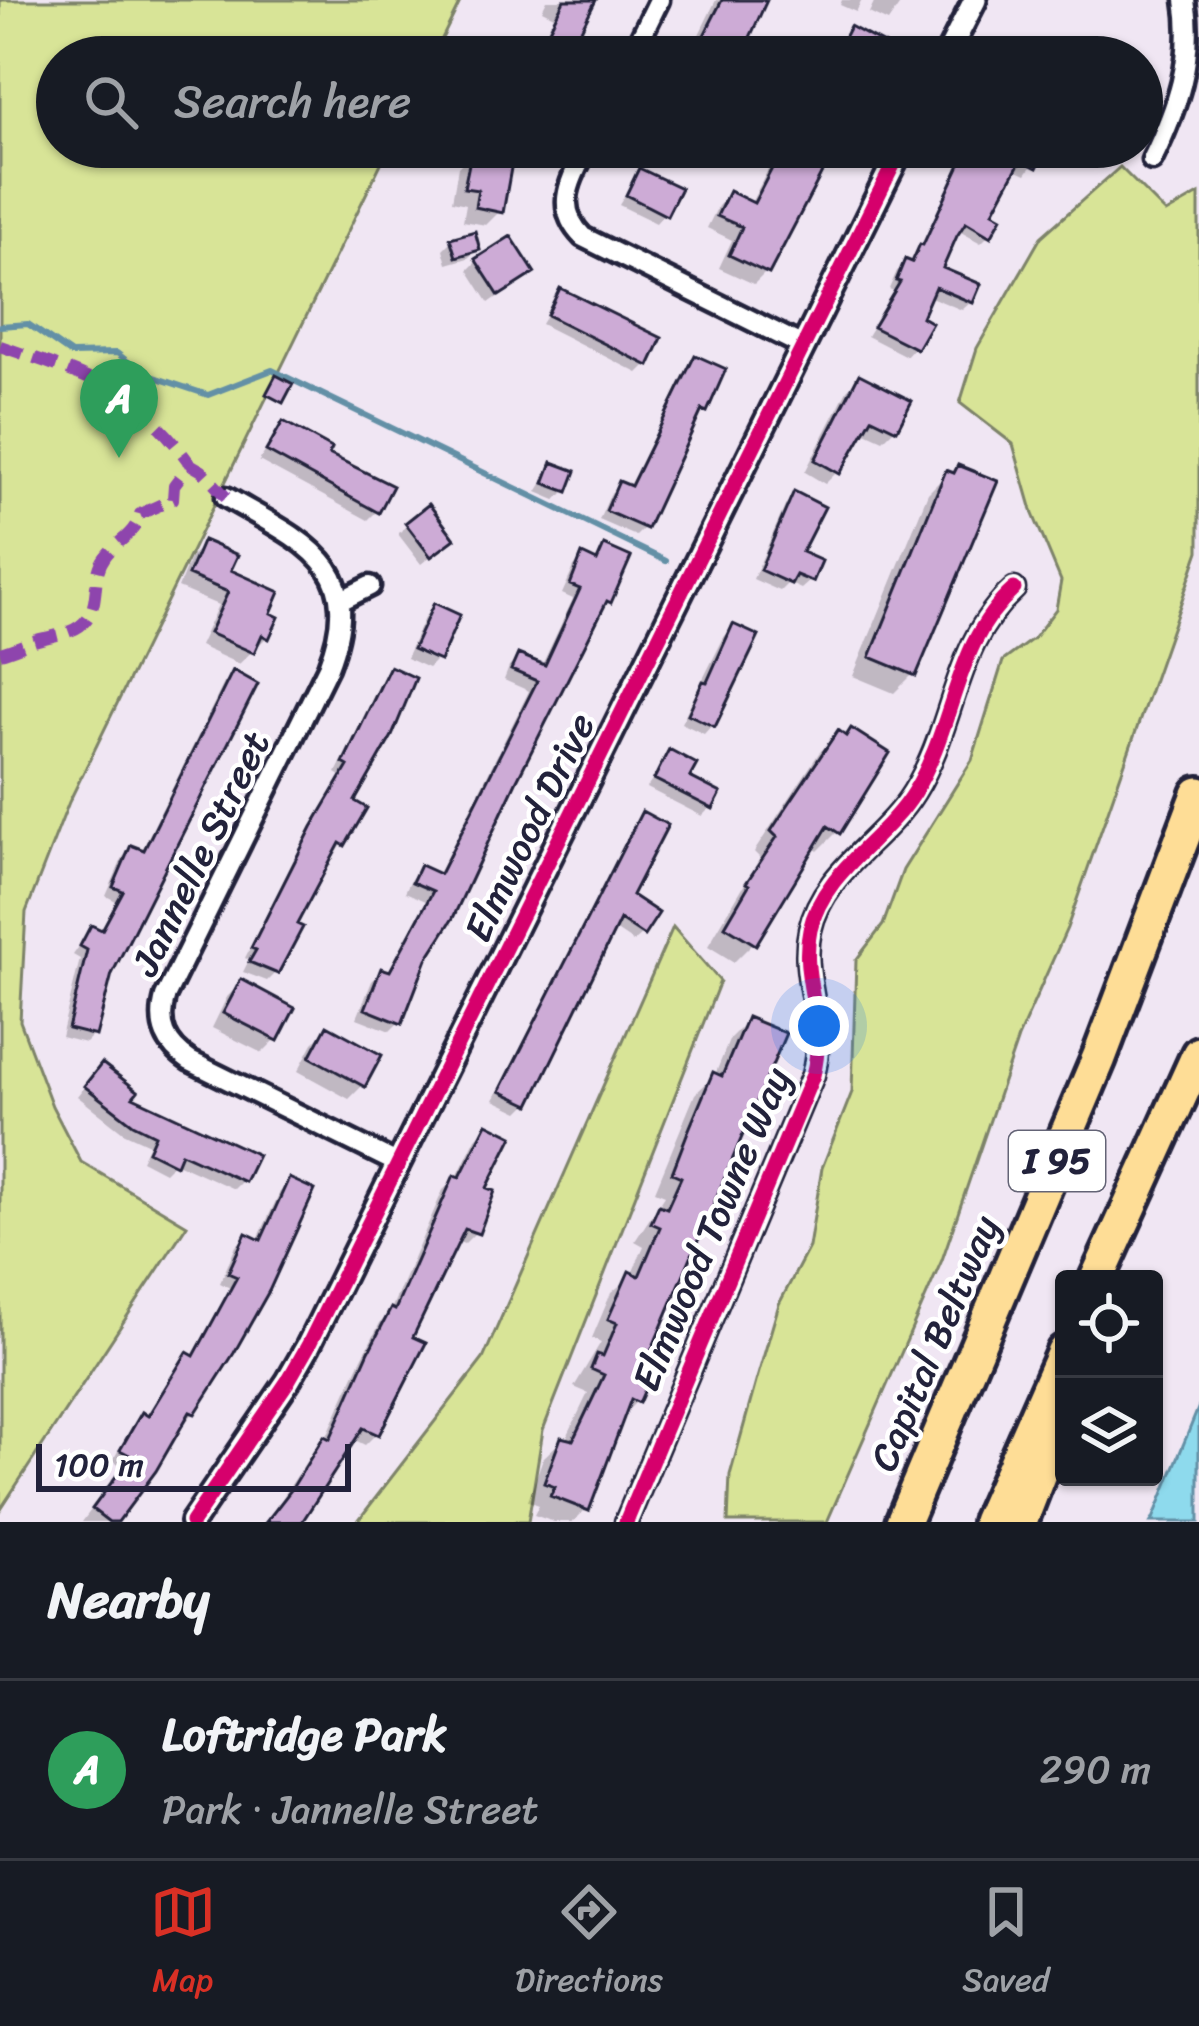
<!DOCTYPE html>
<html lang="en">
<head>
<meta charset="utf-8">
<style>
  body { margin:0; font-family:Sriracha,sans-serif; background:#242831; color:#f1f3f6 }
  .controls { position:absolute; right:36px; bottom:36px; display:grid; overflow:hidden; border-radius:12px; box-shadow:0 3px 9px #0004 }
  .controls button { width:108px; height:108px; display:grid; place-items:center; padding:0; border:0; border-bottom:3px solid #363941; background:#171b24; color:#f1f3f6; font:60px sans-serif }
  .scale { position:absolute; left:36px; bottom:30px; width:315px; box-sizing:border-box; padding-left:12px; border:6px solid #22223b; border-top:0; font-size:33px; line-height:42px; white-space:nowrap; color:#22223b; -webkit-text-stroke:9px #fff; paint-order:stroke }
  .you { position:absolute; left:819px; top:1026px; width:42px; height:42px; margin:-30px; border:9px solid #fff; border-radius:50%; background:#1a73e8; box-shadow:0 0 0 18px #1a73e833 }
  .badge { display:grid; place-items:center; width:78px; height:78px; border-radius:50%; background:#d93025; color:#fff; font-size:39px; font-weight:700 }
  .pin { position:absolute; translate:-50% -99px; filter:drop-shadow(0 3px 6px #0008) }
  .pin::after { content:''; position:absolute; top:63px; width:42px; height:36px; background:inherit; clip-path:polygon(0 0,100% 0,50% 100%) }
  .list { margin:0; padding:0; list-style:none }
  h2 { display:flex; justify-content:space-between; align-items:center; height:156px; margin:0; padding:0 48px; font-size:51px }
  h2 small { font-size:39px; font-weight:400; color:#9ea1a6 }
  .list li { display:grid; grid-template-columns:78px 1fr auto; gap:36px; align-items:center; box-sizing:border-box; height:180px; padding:0 48px; border-top:3px solid #363941 }
  .list b { display:block; font-size:45px; white-space:nowrap }
  .list p { margin:0; font-size:39px; white-space:nowrap; color:#9ea1a6 }
  .list em { font-size:39px; font-style:normal; color:#9ea1a6 }
  .icon { flex:none; width:66px; height:66px; fill:none; stroke:currentColor; stroke-width:2; stroke-linecap:round; stroke-linejoin:round }
  .map { position:relative; flex:none; width:1199px; height:1522px; overflow:hidden }
  .search { position:absolute; background:#171b24; box-shadow:0 3px 9px #0004; left:36px; right:36px; top:36px; height:132px; display:flex; align-items:center; gap:30px; box-sizing:border-box; padding:0 42px; border-radius:66px; color:#9ea1a6; font-size:45px }
  .sheet { height:336px; background:#171b24 }
  nav { display:flex; justify-content:space-around; align-items:center; box-sizing:border-box; height:168px; border-top:3px solid #363941; background:#171b24; font-size:33px; color:#9ea1a6 }
  nav a { display:grid; justify-items:center; gap:6px }
  nav .on { color:#d93025 }
  .map>svg:first-child { display:block }
</style>
</head>
<body>
<div class="map">
<svg width="1199" height="1522" viewBox="0 0 1199 1522">
  <rect width="100%" height="100%" fill="#f0e6f3"/>
  <filter id="ink" filterUnits="userSpaceOnUse"><feTurbulence type="fractalNoise" baseFrequency=".00833" numOctaves="2"/><feDisplacementMap in="SourceGraphic" scale="24" xChannelSelector="R" yChannelSelector="G"/><feConvolveMatrix kernelMatrix="1 2 1 2 8 2 1 2 1" color-interpolation-filters="sRGB"/></filter>
  <g filter="url(#ink)">
    <path fill="#d8e497" stroke="#7d8369" stroke-width="3" d="M0,0H461L433,57H57V147H389L69,802L26,912L20,1021L52,1106L81,1162L187,1225L0,1510Z
      M1120,167L1166,213L1199,194V551L1067,928L1018,1038L942,1260L827,1522H728L730,1475L756,1382L779,1304L809,1247L822,1168L852,1092L856,960L883,925L903,870L972,760L1003,661L1034,638L1056,609L1061,581L1033,514L1013,444L960,403L977,348L1041,237Z
      M673,927L720,981L543,1430L528,1522H357L483,1359Z"/>
    <path fill="#8edaed" stroke="#6390a6" stroke-width="3" d="M1199,1406V1522H1151L1153,1519Z"/>
    <path fill="#0003" d="M547,0H596L567,57H533L554,16L542,10Z
      M716,0H764L737,57H688Z
      M842,0H862L856,12L840,5Z
      M875,0H903L888,22L869,13Z
      M797,147H834L766,272L754,284L719,268L732,240L707,228L718,206L730,194L750,205L773,160L785,148L794,153Z
      M968,147H1044L1026,174L1013,168L989,213V235L981,243L957,230L939,269L971,302L962,310L928,296L918,318L914,347L906,356L867,336L894,291L889,289L897,271L909,264L919,249Z
      M473,152L500,211L486,225L463,221L466,204L452,201L458,167Z
      M640,171L664,214L656,223L619,205Z
      M452,240L477,249L468,258L447,264L443,249Z
      M477,261L531,273L489,303L468,270Z
      M560,292L647,364L638,373L541,324Z
      M696,359L704,410L695,420L645,527L636,536L599,520L611,493L620,484L628,488L687,368Z
      M859,378L895,428L883,440L861,430L837,472L825,484L805,472L847,390Z
      M283,425L325,455L376,512L368,520L259,461Z
      M553,466L565,491L556,500L537,492Z
      M947,474L913,674L894,693L853,676L928,493Z
      M795,495L798,554L810,581L801,589L788,583L780,591L753,579L786,504Z
      M407,525L442,547L421,564L398,534Z
      M204,544L267,614V637L239,664L199,646L218,605L178,588L191,556Z
      M605,549L609,601L600,610L425,958L399,1022L390,1031L357,1018L372,981L382,971L387,973L426,901L405,892L411,879L421,869L437,876L529,691L504,680L509,667L519,657L541,667L573,599L562,594L574,567L583,558L593,562Z
      M434,607L437,659L428,668L406,658L425,616Z
      M733,628L712,725L704,734L681,723L724,637Z
      M391,670L351,802L363,810L293,925L276,972L267,981L243,972L249,960L245,958L304,839L341,776L336,773L382,679Z
      M233,674L109,973L94,1034L85,1043L61,1037L80,959L73,955L92,928L99,932L116,901L106,896L123,857L132,848L141,852L224,683Z
      M838,734L837,832L818,851L812,847L753,943L734,962L708,946L760,858L754,852L819,753Z
      M670,753L711,807L702,816L647,788Z
      M643,815L628,896L642,934L633,942L612,928L528,1103L519,1112L494,1100L634,824Z
      M241,983L276,1039L262,1053L212,1028L227,997Z
      M748,1020L648,1350L637,1401L622,1416L586,1509L573,1522H554L534,1515L539,1505L528,1501L543,1458L562,1440L565,1441L588,1393L574,1387L601,1342L592,1338L611,1293L631,1276L644,1246L635,1241L665,1195L655,1191L695,1094L715,1075L730,1038Z
      M327,1029L363,1085L349,1099L298,1071L313,1043Z
      M93,1076L129,1098L243,1180L234,1189L174,1162L164,1172L141,1160L149,1144L123,1132L77,1096Z
      M488,1126L476,1232L464,1244L456,1241L409,1338L377,1433L365,1445L353,1439L298,1522H267L313,1451L326,1438L358,1366L380,1323L389,1314L443,1190L457,1177L476,1138Z
      M290,1182L193,1413L111,1522H82L123,1467L113,1460L132,1426L142,1416L146,1418L178,1365L188,1356L191,1358L230,1288L220,1283L236,1246L246,1236L257,1241L280,1192Z"/>
    <g fill="none" stroke-linecap="round" stroke-linejoin="round">
      <path stroke="#6390a6" stroke-width="6" d="M0,326L28,324L71,354L117,353L142,373L208,395L272,370L666,561"/>
    </g>
    <path fill="#cdabd6" stroke="#22223b" stroke-width="3" d="M564,0H596L567,57H535Z
      M722,0H767L741,57H693Z
      M850,26L908,57H834Z
      M783,147L826,165L769,274L729,255L742,227L717,216L729,191L754,203Z
      M968,147H1047L1037,168L1021,160L993,212L1002,217L991,237L966,222L957,236L943,268L981,284L973,303L935,287L922,317L932,323L917,349L873,327L900,282L896,281L905,259L912,262L920,244L923,245Z
      M472,149L513,157L503,213L475,207L478,190L464,188Z
      M639,168L681,188L667,216L626,195Z
      M475,231L480,250L456,257L450,238Z
      M511,236L535,273L499,296L475,259Z
      M560,288L662,338L649,366L547,315Z
      M695,355L726,369L707,412L702,410L647,529L606,511L619,481L631,486Z
      M859,374L912,401L897,430L872,418L840,474L815,460Z
      M276,375L293,384L283,403L266,394Z
      M283,421L332,448L329,454L393,486L379,513L266,451Z
      M552,462L576,471L568,492L544,483Z
      M958,465L998,481L916,676L870,657L946,470L954,473Z
      M794,491L825,507L802,552L822,561L813,582L796,575L791,584L760,570Z
      M429,504L455,539L431,557L405,523Z
      M203,540L238,555L231,570L280,592L271,613L279,617L269,639L262,635L254,653L209,633L228,592L188,575Z
      M604,545L631,557L611,603L607,601L516,782L453,918L427,959L402,1024L365,1009L381,968L390,971L433,891L412,882L420,865L440,874L537,681L511,670L518,654L545,665L580,589L570,585L582,554L597,561Z
      M434,603L460,615L440,661L413,649Z
      M733,624L759,636L715,727L688,714L703,681L707,682Z
      M390,666L416,678L392,736L355,801L367,808L345,846L340,843L297,924L303,927L278,974L249,962L256,950L251,948L312,827L348,766L343,763Z
      M233,670L258,684L112,974L96,1036L68,1029L87,950L80,946L91,925L102,930L123,891L113,887L131,845L144,850Z
      M851,728L890,753L840,834L828,826L756,945L725,926L749,885L746,883L777,837L771,831L784,811L838,730L846,736Z
      M669,749L697,764L690,777L721,793L713,809L654,779Z
      M642,811L668,825L632,895L659,913L644,936L620,920L530,1105L500,1091Z
      M241,979L295,1008L278,1041L223,1013Z
      M747,1017L786,1033L652,1349L661,1353L639,1403L631,1399L589,1511L550,1496L555,1487L544,1483L561,1437L573,1440L604,1375L591,1369L597,1354L603,1356L617,1323L608,1319L629,1271L639,1276L660,1227L651,1223L659,1205L667,1208L681,1177L672,1173L687,1134L713,1072L722,1076Z
      M327,1025L382,1055L365,1087L310,1057Z
      M102,1063L138,1091L133,1097L258,1155L245,1182L181,1153L176,1165L148,1151L155,1135L133,1124L84,1086Z
      M487,1123L513,1136L487,1188L495,1191L479,1234L465,1229L413,1337L426,1343L379,1435L363,1428L302,1522H266L291,1490L324,1436L330,1439L369,1351L391,1308L395,1310L454,1175L460,1177Z
      M289,1178L315,1190L269,1291L234,1353L195,1414L190,1412L156,1471L118,1522H109L92,1509L131,1456L120,1450L142,1412L148,1416L187,1352L194,1356L237,1277L228,1273L246,1233L261,1240Z"/>
    <g fill="none" stroke-linecap="round" stroke-linejoin="round">
      <g stroke="#22223b" stroke-width="27">
        <path id="minor" d="M631,57L659,0
          M587,147C571,180 553,207 583,237L803,346
          M1152,160C1177,108 1195,59 1185,0
          M226,497C303,542 368,564 328,667L165,997C157,1026 166,1045 190,1061L399,1164
          M342,600L370,586
          M626,1522L813,1075C828,1018 799,980 810,930C823,871 884,841 914,792C956,725 953,643 1014,589"/>
      </g>
      <g stroke="#22223b" stroke-width="30">
        <path id="tertiary" d="M946,57L975,0
          M192,1522L288,1381L308,1346L902,147"/>
      </g>
      <g stroke="#22223b" stroke-width="42">
        <path id="motorway" d="M1097,1279L1199,1054
          M903,1522L1099,1058L1199,794
          M989,1522L1064,1352
          M1020,1522L1064,1409"/>
      </g>
      <use href="#minor" stroke="#fff" stroke-width="18"/>
      <use href="#tertiary" stroke="#fff" stroke-width="21"/>
      <use href="#motorway" stroke="#fedd96" stroke-width="33"/>
      <path stroke="#8e44ad" stroke-width="12" stroke-dasharray="24 12" stroke-linecap="butt" d="M0,346C83,375 137,388 190,464
        M0,653C16,649 30,641 45,638C69,632 88,630 94,602C97,587 95,570 105,557C118,539 134,537 140,514L173,499L174,485L190,464L202,471L226,497"/>
      <g stroke="#fff" stroke-width="22">
        <path id="cycleway" d="M192,1522L288,1381L308,1346L902,147
          M626,1522L813,1075C828,1018 799,980 810,930C823,871 884,841 914,792C956,725 953,643 1014,589"/>
      </g>
      <use href="#cycleway" stroke="#d6006c" stroke-width="15"/>
    </g>
  </g>
  <g text-anchor="middle" dominant-baseline="central" stroke-width="9" stroke-linejoin="round" paint-order="stroke">
    <rect fill="#fff" stroke="#646476" stroke-width="3" x="1009" y="1131" width="96" height="60" rx="9"/>
    <g font-size="36" font-weight="bold" fill="#22223b">
      <text x="1057" y="1161">I 95</text>
    </g>
    <g font-size="39" fill="#22223b" stroke="#fff">
      <text transform="translate(529 827) rotate(-64)">Elmwood Drive</text>
      <text transform="translate(200 853) rotate(-64)">Jannelle Street</text>
      <text transform="translate(711 1229) rotate(-67)">Elmwood Towne Way</text>
      <text transform="translate(934 1343) rotate(-67)">Capital Beltway</text>
    </g>
  </g>
</svg>
<div class="controls">
<button><svg class="icon" aria-label="locate" viewBox="0 0 24 24"><circle cx="12" cy="12" r="6"/><path d="M12 2v4M12 18v4M2 12h4M18 12h4"/></svg></button>
<button><svg class="icon" aria-label="layers" viewBox="0 0 24 24"><path d="M12 4l9 5-9 5-9-5zM3 14l9 5 9-5"/></svg></button>
</div>
<div class="scale">100 m</div>
<div class="you"></div>
<div class="pin badge" style="left:119px;top:458px;background:#2e9e5b">A</div>
<div class="search"><svg class="icon" aria-label="search" viewBox="0 0 24 24"><circle cx="10" cy="10" r="6"/><path d="M15 15l6 6"/></svg>Search here</div>
</div>
<section class="sheet">
<h2>Nearby<small></small></h2>
<ul class="list">
<li><span class="badge" style="background:#2e9e5b">A</span><div><b>Loftridge Park</b><p>Park · Jannelle Street</p></div><em>290 m</em></li>
</ul>
</section>
<nav>
<a class="on"><svg class="icon" aria-label="map" viewBox="0 0 24 24"><path d="M3 6l6-2 6 2 6-2v14l-6 2-6-2-6 2zM9 4v14M15 6v14"/></svg>Map</a>
<a><svg class="icon" aria-label="directions" viewBox="0 0 24 24"><path d="M12 3l9 9-9 9-9-9zM9 14v-3h6M13 9l2 2-2 2"/></svg>Directions</a>
<a><svg class="icon" aria-label="saved" viewBox="0 0 24 24"><path d="M7 4h10v16l-5-4-5 4z"/></svg>Saved</a>
</nav>
</body>
</html>
